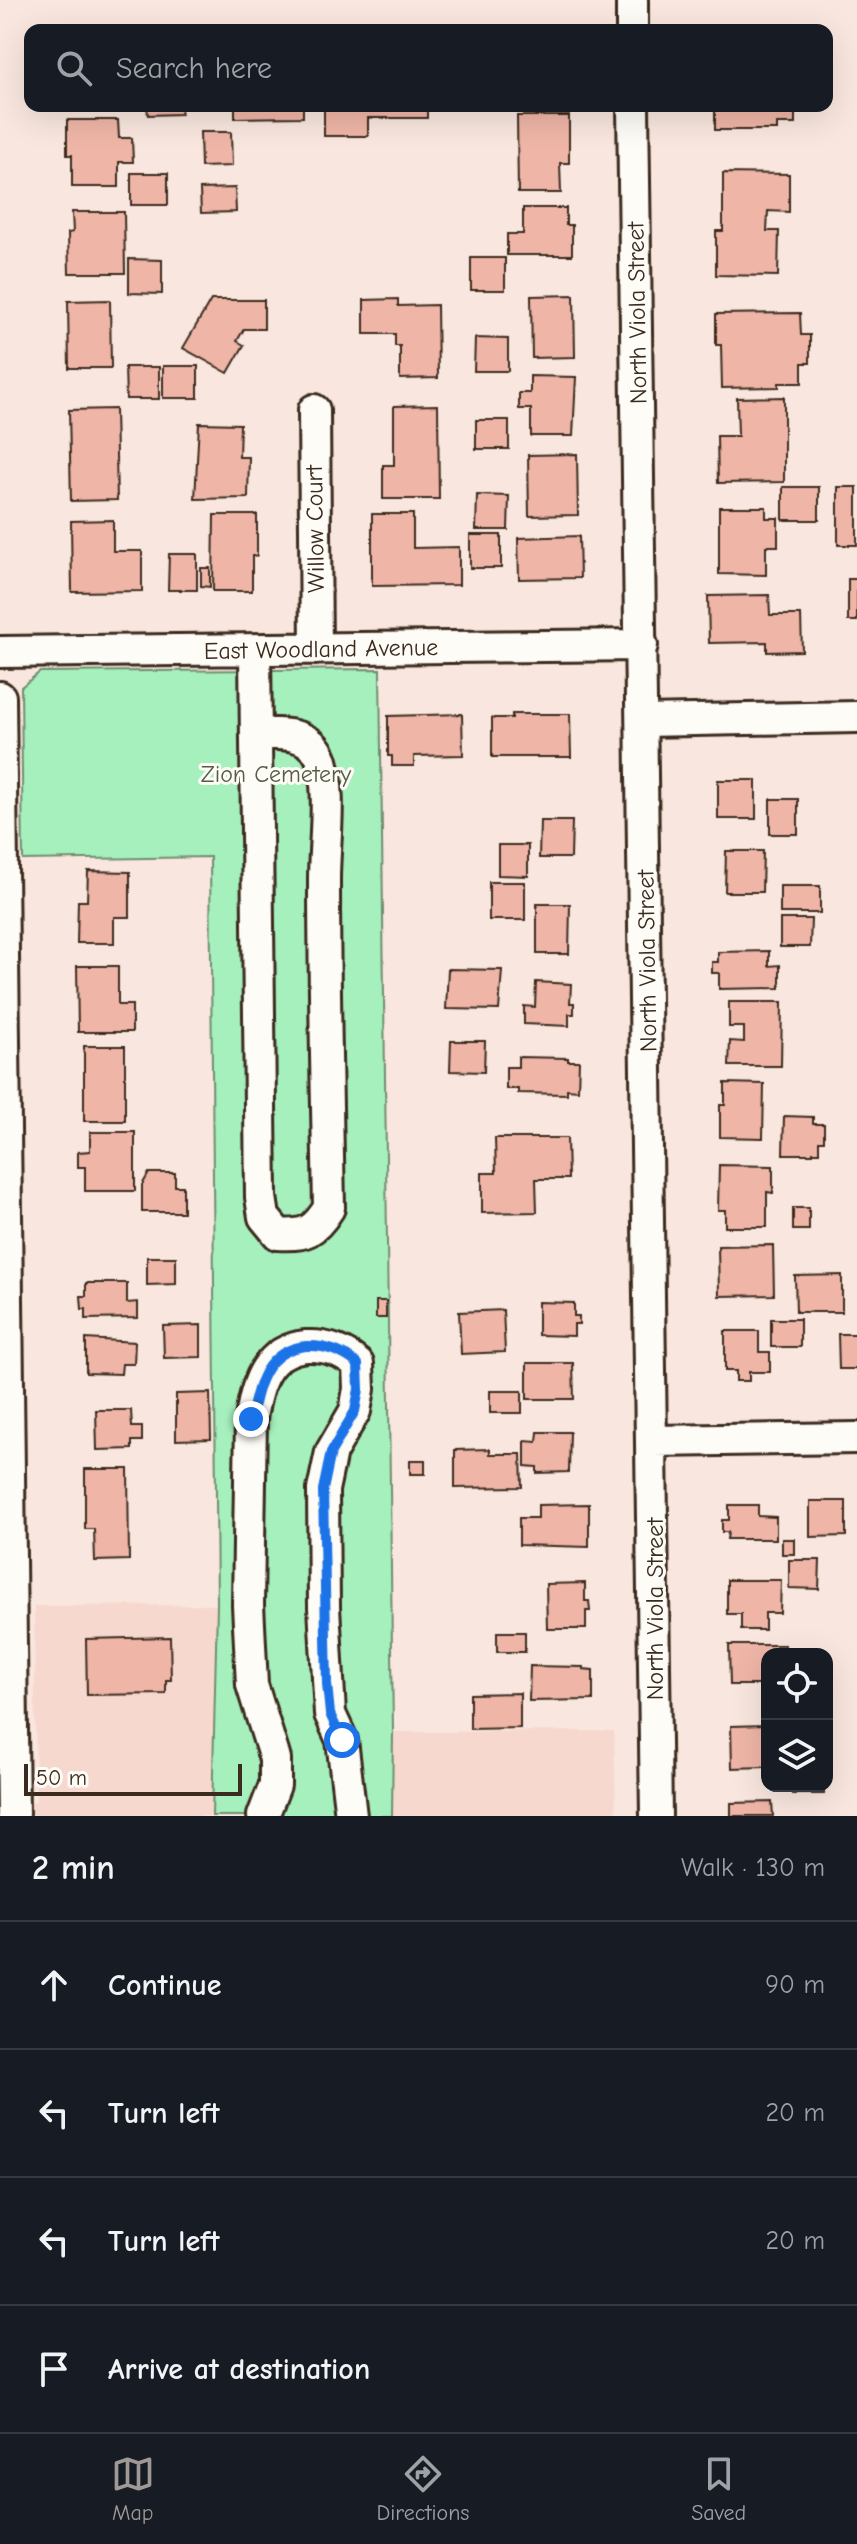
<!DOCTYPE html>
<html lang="en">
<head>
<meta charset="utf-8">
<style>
  body { margin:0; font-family:"Comic Neue",sans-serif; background:#20242c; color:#f1f3f6 }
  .controls { position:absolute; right:24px; bottom:24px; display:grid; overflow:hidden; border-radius:16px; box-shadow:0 8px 32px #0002 }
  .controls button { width:72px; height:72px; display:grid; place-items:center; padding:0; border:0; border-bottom:2px solid #363941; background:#171b24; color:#f1f3f6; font:40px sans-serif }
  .scale { position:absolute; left:24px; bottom:20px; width:218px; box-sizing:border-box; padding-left:8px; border:4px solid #3b2a1e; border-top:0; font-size:22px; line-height:28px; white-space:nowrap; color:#3b2a1e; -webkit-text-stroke:6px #fdfcf7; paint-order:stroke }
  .stop { position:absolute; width:24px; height:24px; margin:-18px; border:6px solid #1a73e8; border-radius:50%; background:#fff }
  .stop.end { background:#1a73e8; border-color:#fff; box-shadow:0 2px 8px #0008 }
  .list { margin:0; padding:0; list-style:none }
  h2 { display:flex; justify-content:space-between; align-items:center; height:104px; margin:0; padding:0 32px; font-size:34px }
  h2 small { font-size:26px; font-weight:400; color:#9ea1a6 }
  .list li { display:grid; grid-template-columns:52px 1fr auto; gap:24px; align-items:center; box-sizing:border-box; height:128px; padding:0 32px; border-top:2px solid #363941 }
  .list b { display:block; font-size:30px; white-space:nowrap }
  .list em { font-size:26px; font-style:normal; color:#9ea1a6 }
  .icon { flex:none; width:44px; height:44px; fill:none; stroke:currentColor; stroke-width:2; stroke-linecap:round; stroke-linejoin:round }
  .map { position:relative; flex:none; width:857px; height:1816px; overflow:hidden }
  .search { position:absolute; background:#171b24; box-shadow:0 8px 32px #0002; left:24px; right:24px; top:24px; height:88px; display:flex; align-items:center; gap:20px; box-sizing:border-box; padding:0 28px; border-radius:16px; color:#9ea1a6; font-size:30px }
  .sheet { height:616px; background:#171b24 }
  nav { display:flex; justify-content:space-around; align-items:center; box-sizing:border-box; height:112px; border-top:2px solid #363941; background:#171b24; font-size:22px; color:#9ea1a6 }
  nav a { display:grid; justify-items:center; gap:4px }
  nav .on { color:#9f9995 }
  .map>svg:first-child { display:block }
</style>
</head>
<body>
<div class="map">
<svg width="857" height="1816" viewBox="0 0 857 1816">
  <rect width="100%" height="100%" fill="#f9e7df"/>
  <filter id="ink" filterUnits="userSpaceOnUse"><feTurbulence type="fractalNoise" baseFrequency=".0125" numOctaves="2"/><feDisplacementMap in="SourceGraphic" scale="16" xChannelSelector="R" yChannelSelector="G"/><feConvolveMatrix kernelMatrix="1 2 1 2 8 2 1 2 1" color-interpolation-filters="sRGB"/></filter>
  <g filter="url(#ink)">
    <path fill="#f6d8ce" d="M217,1605L212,1816H0V1803L36,1802L34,1606Z
      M614,1731L616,1816H392L393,1732Z"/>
    <path fill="#a6f0be" stroke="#708d6e" stroke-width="2" d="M380,669L393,1732L392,1816H212L217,1605L210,857L23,860L21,687L40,672Z"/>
    <path fill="#efb6a7" stroke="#3b2a1e" stroke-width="2" d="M147,106H181V114L148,115Z
      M235,106H303V117L235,118Z
      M324,106H427V118H368V136H324Z
      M715,106H795V124H777V130H715Z
      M517,116H569V163H560L561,193H518Z
      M67,120H118L119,138H132L133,162H119V187H72V155H67Z
      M200,132H231L232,166L201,167Z
      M131,173H168V205H131Z
      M723,173L789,174V212L768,211L767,231H779L778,276L716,275V231H723Z
      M235,188L236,212L201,213L200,189Z
      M523,208H566V225H572V255H507V234H523Z
      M72,212H124L125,273H69L68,233L73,232Z
      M471,258H505V290H471Z
      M129,259L162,260V294L129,293Z
      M574,295L575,357L532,358L531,296Z
      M398,299V306L437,305L438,378L400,379V346H395V334H364V300Z
      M110,300L111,368H69L68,301Z
      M211,300H264V329H244L237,341L244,345L228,373L183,348Z
      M800,313L801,335H810V363H802V383H779V387L722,388L721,345H716V314Z
      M475,338L508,339V371H474Z
      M163,366H198V398H163Z
      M125,367H159V399H126Z
      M530,376L576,377L573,436H531V409H519V393H530Z
      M784,397V482L718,483L717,436H738L737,398Z
      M438,405L439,499H383V465H394V406Z
      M115,409L117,500L71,501L69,410Z
      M476,420H509V449H476Z
      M199,423L240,424L239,457H249L248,498L195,499Z
      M577,454L578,515L529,516L528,455Z
      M783,487H819V520H783Z
      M838,487H857V545H838Z
      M477,495L509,496L508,530H476Z
      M719,507H766V518H778V546H766V575L719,574Z
      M372,514H413V548L459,547V585L372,586Z
      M214,515H257V556H252V591H213Z
      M113,520V551H142V591L72,592L71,521Z
      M470,535H501V568H470Z
      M579,536L580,578L519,579L518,538Z
      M169,554H197V590H168Z
      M201,568H210V587L201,586Z
      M848,579H857V621H848Z
      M769,595L770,615H801L802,651L767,652V642L709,643L708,596Z
      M462,714L463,755L414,756V766H392V756H388V716Z
      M512,714H570L571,757H492V718H512Z
      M718,780H756V819H718Z
      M770,799H798V834H770Z
      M540,821H572L571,858H539Z
      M498,845H528V876L498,875Z
      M726,851H763L762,892H725Z
      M88,871L130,872V917H114V943H77L78,901H87Z
      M489,882H525V920H489Z
      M780,886H820V913H780Z
      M537,904H570L569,954H537Z
      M780,919H811L810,947H780Z
      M769,951V966L780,965V988L719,989V973H712V962H718V952Z
      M77,966H118V1005H132V1032H78Z
      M448,969L502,970L499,1010L446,1009Z
      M536,982L571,984L570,1003H574V1014H569V1026L524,1024V1006L535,1007Z
      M729,1002H782L781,1066H729L730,1041L744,1042V1027H729Z
      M451,1041H485L484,1072L450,1071Z
      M84,1046H125V1121H84Z
      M518,1057L568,1058V1061H579L578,1090L567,1089V1094L518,1093V1089H506V1067H518Z
      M725,1083L764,1084L763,1138L720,1137V1105H725Z
      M784,1116L813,1117V1124H824V1141H819V1152H813V1154H783Z
      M90,1132H135V1191H85V1167H78V1152L90,1151Z
      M495,1138H567L568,1179H536L537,1212L482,1213V1173H496Z
      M719,1165L773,1166V1193L767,1192V1227H725V1210H718Z
      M149,1173H175V1186H183V1212H142V1185Z
      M793,1208H809V1230H793Z
      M773,1245L774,1295L719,1296L718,1246Z
      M147,1257H176V1284L147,1285Z
      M842,1275V1312H796L795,1276Z
      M86,1283H127V1303L138,1302V1318L86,1319V1309H82L81,1296H86Z
      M376,1301H386V1318H376Z
      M538,1302L574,1303V1316H579V1324H574V1336L538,1335Z
      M503,1310L505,1352L461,1354L459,1312Z
      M771,1319H800V1347H771Z
      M201,1325V1357L164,1358L163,1326Z
      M725,1331H759V1352H770V1372H749V1381H736V1371H725Z
      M838,1334H857V1369H839Z
      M86,1339L135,1342L134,1364H122L121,1374L86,1373Z
      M527,1363H573L574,1399H527Z
      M490,1391H522V1413H490Z
      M210,1393L211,1439L176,1440V1394Z
      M96,1410H131L132,1427H142V1441H132V1449L97,1450Z
      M538,1432H570L569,1472L537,1473V1467L525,1466V1441L537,1442Z
      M490,1449V1454H521L522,1487L455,1488V1450Z
      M410,1460H425V1474H410Z
      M85,1469H128L129,1560L95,1561L94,1529H85Z
      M810,1501H846V1536L810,1537Z
      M589,1504V1547L519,1545V1518H538V1505Z
      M729,1505H758V1516L776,1517V1539H727L728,1532H722V1520H729Z
      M782,1539H794V1554H782Z
      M789,1560H820L819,1589L789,1588Z
      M727,1580H781L780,1613H765V1630H741V1614H727Z
      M585,1583V1601H589L590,1611H586V1629H547L546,1584Z
      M497,1632H525V1652H497Z
      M170,1637L171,1680H166V1694L87,1695L86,1639Z
      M729,1645H785V1654H767V1685H730Z
      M530,1666L583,1667V1669L593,1670V1700L529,1701Z
      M520,1693V1728L470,1729V1694Z
      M766,1725V1767L732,1768L731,1726Z
      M793,1786H824V1794H793Z
      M772,1802L773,1816H731V1803Z"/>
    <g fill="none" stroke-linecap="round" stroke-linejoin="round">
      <g stroke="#3b2a1e" stroke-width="36">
        <path id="minor" d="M632,0V30
          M633,106L656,1816
          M314,410L316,649
          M255,650L261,1197L264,1217L278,1234C305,1236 314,1232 329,1208C327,1098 324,989 324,879C324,846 332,788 321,758C311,732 280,733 257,734
          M0,652L642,645
          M0,697L13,1816
          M643,721L857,717
          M653,1441L857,1438
          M263,1816L275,1785V1759L252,1685L248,1605L251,1419C256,1384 266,1350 306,1346C327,1345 343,1351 358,1364L359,1389L355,1411L331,1452L323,1490L324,1607L330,1714L342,1740L351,1816"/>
      </g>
      <use href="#minor" stroke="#fdfcf7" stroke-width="30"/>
    </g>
  </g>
  <g fill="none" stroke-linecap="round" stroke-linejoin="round" filter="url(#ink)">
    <path stroke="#1a73e8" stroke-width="10" d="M251,1419C257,1384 266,1350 306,1346C327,1345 343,1352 358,1364L359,1389L355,1411L331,1452L323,1490L327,1684L330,1714L342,1740"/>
  </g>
  <g text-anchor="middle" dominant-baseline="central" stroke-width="6" stroke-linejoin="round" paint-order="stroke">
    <g font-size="24" fill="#3b2a1e" stroke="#fdfcf7">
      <text transform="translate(637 313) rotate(-91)">North Viola Street</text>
      <text transform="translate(315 529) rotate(-91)">Willow Court</text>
      <text transform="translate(321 649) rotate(-1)">East Woodland Avenue</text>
      <text transform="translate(647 961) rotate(-91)">North Viola Street</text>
      <text transform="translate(655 1609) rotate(-90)">North Viola Street</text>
    </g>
    <g font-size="24" fill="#565c46" stroke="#fdfcf7">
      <text x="276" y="774">Zion Cemetery</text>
    </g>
  </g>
</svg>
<div class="controls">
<button><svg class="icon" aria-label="locate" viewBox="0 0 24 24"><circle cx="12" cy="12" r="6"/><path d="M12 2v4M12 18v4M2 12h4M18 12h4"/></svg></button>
<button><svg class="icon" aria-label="layers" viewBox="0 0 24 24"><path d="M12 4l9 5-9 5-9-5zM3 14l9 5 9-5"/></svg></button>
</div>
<div class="scale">50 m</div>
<div class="stop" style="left:342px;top:1740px"></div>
<div class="stop end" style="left:251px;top:1419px"></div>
<div class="search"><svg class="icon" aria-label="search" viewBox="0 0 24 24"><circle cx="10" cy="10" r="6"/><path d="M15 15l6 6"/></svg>Search here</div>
</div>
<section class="sheet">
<h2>2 min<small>Walk · 130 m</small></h2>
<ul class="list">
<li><svg class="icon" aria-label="ahead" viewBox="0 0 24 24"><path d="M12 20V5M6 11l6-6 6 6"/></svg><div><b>Continue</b></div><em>90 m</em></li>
<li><svg class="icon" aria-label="left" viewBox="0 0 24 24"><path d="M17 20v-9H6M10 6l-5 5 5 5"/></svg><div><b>Turn left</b></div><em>20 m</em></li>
<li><svg class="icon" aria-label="left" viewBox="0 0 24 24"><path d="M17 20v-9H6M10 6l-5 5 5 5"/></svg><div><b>Turn left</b></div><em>20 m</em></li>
<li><svg class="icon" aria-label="arrive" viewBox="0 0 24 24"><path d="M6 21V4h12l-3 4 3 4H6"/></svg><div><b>Arrive at destination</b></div></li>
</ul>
</section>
<nav>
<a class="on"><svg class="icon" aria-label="map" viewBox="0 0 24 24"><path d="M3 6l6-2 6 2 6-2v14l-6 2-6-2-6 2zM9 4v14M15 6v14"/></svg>Map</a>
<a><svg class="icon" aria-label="directions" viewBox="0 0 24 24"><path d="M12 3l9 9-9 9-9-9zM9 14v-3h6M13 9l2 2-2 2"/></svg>Directions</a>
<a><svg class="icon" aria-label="saved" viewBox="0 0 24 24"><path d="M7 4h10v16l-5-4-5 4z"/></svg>Saved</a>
</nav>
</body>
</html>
